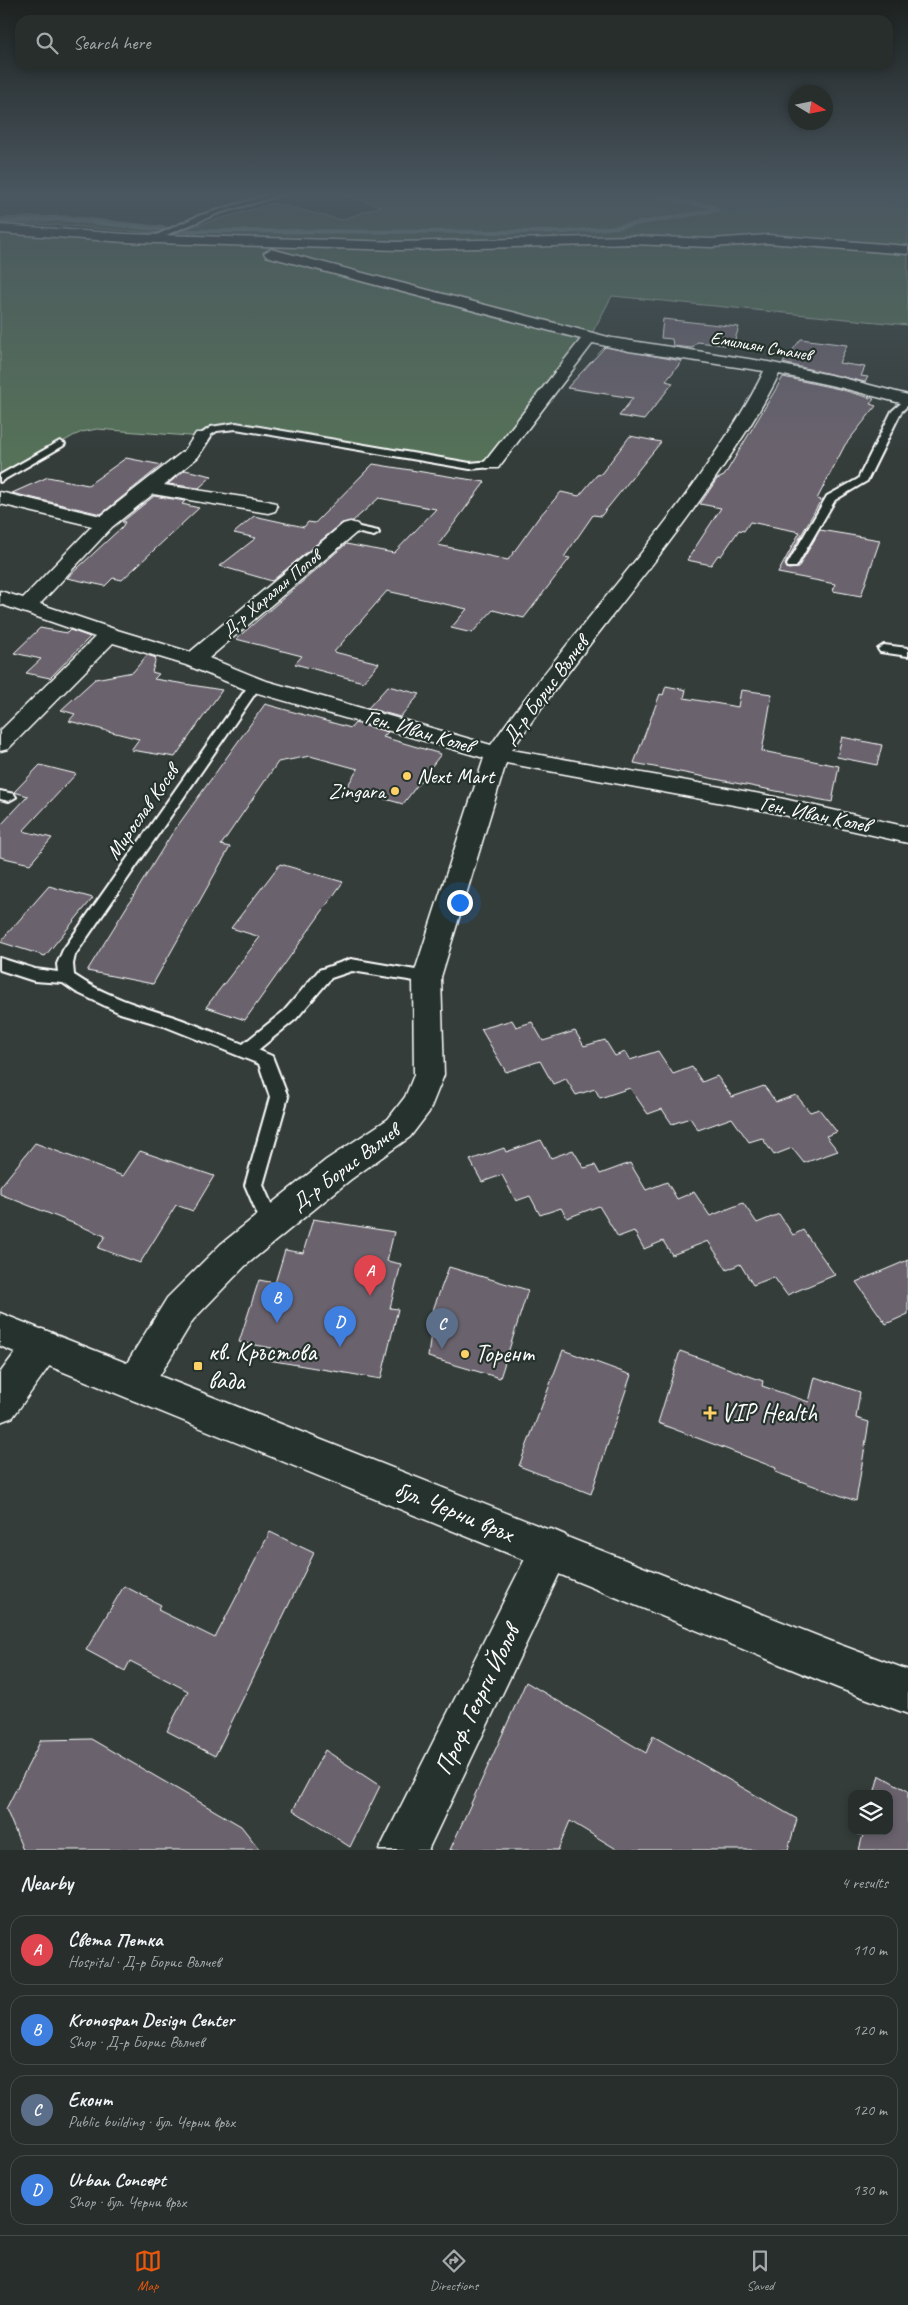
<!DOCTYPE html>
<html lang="en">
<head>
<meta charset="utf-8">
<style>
  body { margin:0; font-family:Caveat,sans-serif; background:#2f3634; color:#f1f3f6 }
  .controls { position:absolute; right:15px; bottom:15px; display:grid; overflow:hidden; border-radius:10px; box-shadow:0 2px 8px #0003 }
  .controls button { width:45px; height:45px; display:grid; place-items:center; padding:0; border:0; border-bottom:1px solid #434a48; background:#272e2c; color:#f1f3f6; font:25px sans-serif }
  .compass { position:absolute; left:788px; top:85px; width:45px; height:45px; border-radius:50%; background:#272e2c; box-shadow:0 2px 8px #0003; rotate:100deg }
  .you { position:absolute; left:459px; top:902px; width:18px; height:18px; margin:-12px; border:4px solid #fff; border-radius:50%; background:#1a73e8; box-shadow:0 0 0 8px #1a73e833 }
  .badge { display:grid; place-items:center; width:32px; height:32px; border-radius:50%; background:#ea580c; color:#fff; font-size:16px; font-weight:700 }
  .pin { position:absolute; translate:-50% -41px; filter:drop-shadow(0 1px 2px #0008) }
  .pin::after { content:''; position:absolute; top:26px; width:18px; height:15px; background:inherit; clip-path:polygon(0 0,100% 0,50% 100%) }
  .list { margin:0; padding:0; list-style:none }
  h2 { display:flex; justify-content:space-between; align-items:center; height:65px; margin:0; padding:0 20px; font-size:21px }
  h2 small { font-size:16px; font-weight:400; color:#a4a8a9 }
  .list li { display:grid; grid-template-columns:32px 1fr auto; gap:15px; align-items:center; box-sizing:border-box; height:70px; margin:0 10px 10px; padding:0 10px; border:1px solid #434a48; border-radius:15px }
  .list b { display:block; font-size:19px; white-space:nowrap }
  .list p { margin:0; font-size:16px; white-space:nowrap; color:#a4a8a9 }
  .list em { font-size:16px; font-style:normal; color:#a4a8a9 }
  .icon { flex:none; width:28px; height:28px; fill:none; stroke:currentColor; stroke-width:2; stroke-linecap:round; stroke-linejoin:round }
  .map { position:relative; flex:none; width:908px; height:1850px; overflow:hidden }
  .search { position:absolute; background:#272e2c; box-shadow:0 2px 8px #0003; left:15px; right:15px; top:15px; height:55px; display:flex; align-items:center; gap:12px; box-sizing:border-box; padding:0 18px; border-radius:15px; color:#a4a8a9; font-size:19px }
  .sheet { height:385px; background:#272e2c }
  nav { display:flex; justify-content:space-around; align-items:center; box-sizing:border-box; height:70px; border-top:1px solid #434a48; background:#272e2c; font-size:14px; color:#a4a8a9 }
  nav a { display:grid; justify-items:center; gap:2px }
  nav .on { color:#ea580c }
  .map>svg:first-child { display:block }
</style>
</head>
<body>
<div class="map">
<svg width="908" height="1850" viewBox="0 0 908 1850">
  <rect width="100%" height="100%" fill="#343d3a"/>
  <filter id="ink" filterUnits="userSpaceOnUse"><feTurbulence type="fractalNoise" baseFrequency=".02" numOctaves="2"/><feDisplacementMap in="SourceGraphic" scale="10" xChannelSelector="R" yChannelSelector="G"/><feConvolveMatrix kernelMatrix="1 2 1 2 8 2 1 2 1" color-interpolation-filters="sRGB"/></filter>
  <g filter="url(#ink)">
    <path fill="#547158" stroke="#aab8ac" d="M338,194H908V325L612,296L590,337L485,466L227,426L202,437L97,429L82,432L73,436L0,479V231L427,247L472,242C369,241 265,239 162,233C108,231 54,222 0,224V218L65,216L184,229L274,203L341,220L381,206Z"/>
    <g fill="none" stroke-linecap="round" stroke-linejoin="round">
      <path stroke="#92a6aa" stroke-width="4" d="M640,194L714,207
        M0,222L62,219L165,230
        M176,231L564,232L617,227L728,208"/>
      <path fill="#4a6a71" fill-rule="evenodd" d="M784,194H893L908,197V209L866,202H817L728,214L721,212L717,208L721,204L728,202Z"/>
    </g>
    <path fill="#6a646e" stroke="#fff" d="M663,319L691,322L739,327L733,346L697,342L692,348L673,346L672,339L661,338Z
      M801,339L847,345L839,363L865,367L861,376L868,377L865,382L783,363Z
      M605,347L682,361L666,381L673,383L644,420L619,416L633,398L567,388Z
      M783,377L839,389L874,399L870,404L876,406L845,445L817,499L821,500L785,564L788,569L798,568L820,530L880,540L861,596L833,591L835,584L778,573L800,532L750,522L744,531L739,530L721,556L718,555L711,565L687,560L721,508L700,504L717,479L724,476Z
      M630,436L661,442L601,516L593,515L564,557L570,558L524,618L493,610L472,633L451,628L467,609L387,591L334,652L379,663L363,682L295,664L302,656L236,639L346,544L394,553L436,509L379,498L353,521L342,523L272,581L220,566L256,538L234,533L254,516L304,527L308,522L315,523L373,464L485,482L438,545L508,560L539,517L561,492L579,496L597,475L601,474Z
      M126,458L162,465L101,514L12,493L48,477L88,485Z
      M185,470L212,476L199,488L168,484Z
      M154,496L185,501L182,504L199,508L122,580L113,578L105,586L67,578L122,527L125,522H122Z
      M40,628L67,633L70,630L90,637L50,678L26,673L41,659L14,653Z
      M147,655L156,658L152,672L159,674L154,679L222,690L175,757L131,750L139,739L69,721L75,714L61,710L95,679L133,672Z
      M388,686L420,694L400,717L368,708Z
      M666,686L686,690L684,698L738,707L741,690L772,694L762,751L839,766L832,802L634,763L660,694L663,695Z
      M265,704L351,728L355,723L388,732L383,737L441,754L403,804L346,788L358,769L310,756L278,762L221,845L230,847L153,984L87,971L171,835Z
      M842,737L882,745L877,765L837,757Z
      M40,765L76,774L23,831L52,838L30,864L0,857V826L28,796L14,792Z
      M280,864L343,882L245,1020L206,1007L260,937L231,928Z
      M49,886L93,898L45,956L0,942Z
      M512,1020L516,1027L532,1022L543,1041L575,1031L584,1046L605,1040L615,1056L625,1052L630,1060L658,1051L673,1074L692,1067L702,1082L717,1076L732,1097L764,1086L776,1102L796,1095L810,1112L819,1109L837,1132L826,1136L838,1151L804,1163L792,1148L774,1155L762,1138L749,1142L732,1118L698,1130L690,1118L672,1124L662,1109L648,1114L630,1088L600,1098L595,1089L576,1095L566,1079L553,1084L540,1061L506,1072L481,1029Z
      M541,1140L551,1158L573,1150L584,1168L595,1165L600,1174L630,1163L646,1190L667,1182L677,1199L694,1192L710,1216L743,1203L757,1223L779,1214L793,1235L803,1230L835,1275L787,1295L774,1277L753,1285L740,1264L727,1270L708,1241L672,1255L663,1241L644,1249L634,1231L618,1237L599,1206L567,1218L561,1208L540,1215L530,1196L516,1201L502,1175L482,1182L470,1160L504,1148L506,1152Z
      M35,1143L123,1176L140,1151L214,1176L193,1211L176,1205L140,1263L98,1248L105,1236L0,1194V1187Z
      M313,1219L394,1232L387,1261L401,1264L390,1308L398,1309L381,1379L268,1360L272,1348L239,1342L259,1280L275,1283L285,1250L303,1253Z
      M908,1260V1314L886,1324L856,1282Z
      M449,1267L528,1290L500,1378L428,1357L434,1307Z
      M563,1350L631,1375L591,1494L519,1466Z
      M680,1351L763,1381L762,1386L809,1402L815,1377L860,1392L856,1418L869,1422L856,1501L775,1472L776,1468L658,1423Z
      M270,1532L314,1553L215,1756L167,1731L188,1691L130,1661L125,1671L86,1650L124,1586L161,1605L158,1610L215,1638Z
      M526,1682L646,1753L653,1736L797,1819L788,1850H618L570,1821L558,1850H450Z
      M91,1739L241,1826L260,1850H23L6,1809L41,1740Z
      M325,1750L380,1786L350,1847L293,1810Z
      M879,1775L908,1791V1850H859L864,1831H889V1794H874Z"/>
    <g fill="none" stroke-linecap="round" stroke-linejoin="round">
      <g stroke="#fff" stroke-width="4">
        <path id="service" d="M272,194H285L219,213L156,239L150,238L198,216Z
          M908,397V405L901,412L867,481L835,500L796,567H788L787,565L827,496L858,479L892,411Z
          M236,423L470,463L492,461L497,464L492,467L470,469L236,429L217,431L202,440L197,437L211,427Z
          M60,441L65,444L63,446L0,482V475Z
          M350,525L378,531L379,533L374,536L346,530V526Z
          M884,645L908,648V656L880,652L878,649Z
          M255,681L261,685L75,955L73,964L74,975C105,996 139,1006 174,1017C197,1025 220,1035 243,1044L284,1011L319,970L351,959L433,973L435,977L433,981L427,983L352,971L331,978L296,1019L258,1050L272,1056L288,1097L263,1185L280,1224L278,1230L271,1232L264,1230L245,1185L270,1097L259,1064L164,1026L120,1013L76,992L63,983L34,981L0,970V958L35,969L58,972L57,964L63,950L251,682Z
          M0,791L14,794L16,797L9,801L0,799Z"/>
      </g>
      <g stroke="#fff" stroke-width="3">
        <path id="minor" d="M0,225L125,234L400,242L632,236L712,239L768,235L908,246V254L768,243L712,247L632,244L400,250L125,242L0,233Z
          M271,249L612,338L768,362L839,377L908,395V405L839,387L779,374C763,407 743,437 722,468C657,566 578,652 512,750L766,795L908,827V843L766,811L506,763L441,977L444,1075L429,1112L410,1137L350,1180L245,1266L193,1320L148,1395L135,1401L122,1395L116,1383L122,1371L167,1298L221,1244L326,1160L388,1119L405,1097L414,1075L413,977L484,758L247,690L186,665L113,643L8,749L0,751V731L95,637L0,604V591L23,598L92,526L0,504V492L101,516L185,450L196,433H208L211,437L198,457L164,485L268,501L275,503L277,507L275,511L268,513L153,494L112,527L40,604L117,630L190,652L343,524L350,522L357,524L360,528L357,532L209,658L263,680L491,745C559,648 640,562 707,465C728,434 748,405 764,371L629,351L593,343L498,468H486L483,464L581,339L266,256L264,253Z
          M42,1329L55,1334L60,1346L55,1358L13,1417L0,1422V1373L29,1334Z
          M551,1529L565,1535L571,1549L428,1850H379L537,1535Z"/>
      </g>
      <g stroke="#fff" stroke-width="3">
        <path id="secondary" d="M0,1313L838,1644L908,1670V1714L838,1688L0,1346Z"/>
      </g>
      <use href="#service" fill="#26332d" fill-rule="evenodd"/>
      <use href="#minor" fill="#26332d" fill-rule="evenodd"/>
      <use href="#secondary" fill="#26332d" fill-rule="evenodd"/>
    </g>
  </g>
  <linearGradient id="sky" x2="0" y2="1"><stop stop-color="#1d2220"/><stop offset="0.43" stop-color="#4a5760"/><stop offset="1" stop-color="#4a5760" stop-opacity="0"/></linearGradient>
  <rect width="908" height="453" fill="url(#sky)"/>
  <g fill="#ffd166" stroke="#26332d" stroke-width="2">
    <circle cx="407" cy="776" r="5"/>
    <circle cx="395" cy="791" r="5"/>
    <circle cx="465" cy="1354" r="5"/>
    <rect x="193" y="1361" width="10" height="10" rx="2.5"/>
    <path d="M707.5 1405.5h5v5h5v5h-5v5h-5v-5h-5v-5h5z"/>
  </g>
  <g text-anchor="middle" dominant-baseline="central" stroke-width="4.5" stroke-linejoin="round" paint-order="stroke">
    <g font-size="18" fill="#fff" stroke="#26332d">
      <text transform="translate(761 346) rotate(10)">Емилиян Станев</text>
      <text transform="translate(271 593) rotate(-40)">Д-р Харалан Попов</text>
    </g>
    <g font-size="21" fill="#fff" stroke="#26332d">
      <text transform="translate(545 690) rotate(-53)">Д-р Борис Вълчев</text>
      <text transform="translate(419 731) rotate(16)">Ген. Иван Колев</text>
      <text transform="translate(142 812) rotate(-55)">Мирослав Косев</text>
      <text transform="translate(815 814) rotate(12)">Ген. Иван Колев</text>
      <text transform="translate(345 1167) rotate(-37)">Д-р Борис Вълчев</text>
    </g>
    <g font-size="21" fill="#fff" stroke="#26332d" text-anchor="start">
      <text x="417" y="776">Next Mart</text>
      <text x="385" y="791" text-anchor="end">Zingara</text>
    </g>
    <g font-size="25" fill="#fff" stroke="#26332d" text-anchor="start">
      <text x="208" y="1352">кв. Кръстова<tspan x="208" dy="29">вада</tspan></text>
      <text x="475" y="1354">Торент</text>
      <text x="721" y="1413">VIP Health</text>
    </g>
    <g font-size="25" fill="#fff" stroke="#26332d">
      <text transform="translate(454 1511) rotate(22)">бул. Черни връх</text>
      <text transform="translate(477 1700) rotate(-64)">Проф. Георги Йолов</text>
    </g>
  </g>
</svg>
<div class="controls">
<button><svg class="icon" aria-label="layers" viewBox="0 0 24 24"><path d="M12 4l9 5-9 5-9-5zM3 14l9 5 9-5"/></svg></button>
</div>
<svg class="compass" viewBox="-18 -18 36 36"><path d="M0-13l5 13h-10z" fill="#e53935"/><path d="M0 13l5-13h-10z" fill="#a4a8a9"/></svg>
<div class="you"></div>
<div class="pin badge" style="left:370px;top:1296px;background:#e0444e">A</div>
<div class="pin badge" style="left:277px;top:1323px;background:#3f7fe0">B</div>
<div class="pin badge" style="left:442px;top:1349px;background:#5c6f8a">C</div>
<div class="pin badge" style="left:340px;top:1347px;background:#3f7fe0">D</div>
<div class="search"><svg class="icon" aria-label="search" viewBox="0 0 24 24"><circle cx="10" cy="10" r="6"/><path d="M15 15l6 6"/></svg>Search here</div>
</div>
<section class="sheet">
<h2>Nearby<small>4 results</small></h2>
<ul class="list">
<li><span class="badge" style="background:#e0444e">A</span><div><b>Света Петка</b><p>Hospital · Д-р Борис Вълчев</p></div><em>110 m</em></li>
<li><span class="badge" style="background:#3f7fe0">B</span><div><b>Kronospan Design Center</b><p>Shop · Д-р Борис Вълчев</p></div><em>120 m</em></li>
<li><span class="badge" style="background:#5c6f8a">C</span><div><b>Еконт</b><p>Public building · бул. Черни връх</p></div><em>120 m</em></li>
<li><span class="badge" style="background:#3f7fe0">D</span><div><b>Urban Concept</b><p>Shop · бул. Черни връх</p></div><em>130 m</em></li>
</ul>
</section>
<nav>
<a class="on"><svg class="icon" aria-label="map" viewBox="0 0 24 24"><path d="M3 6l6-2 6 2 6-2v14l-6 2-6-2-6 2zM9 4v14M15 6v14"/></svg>Map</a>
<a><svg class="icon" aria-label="directions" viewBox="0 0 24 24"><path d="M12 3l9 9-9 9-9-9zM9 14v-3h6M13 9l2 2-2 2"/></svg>Directions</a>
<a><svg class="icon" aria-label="saved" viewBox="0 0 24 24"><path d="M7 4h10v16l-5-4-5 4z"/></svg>Saved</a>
</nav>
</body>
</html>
